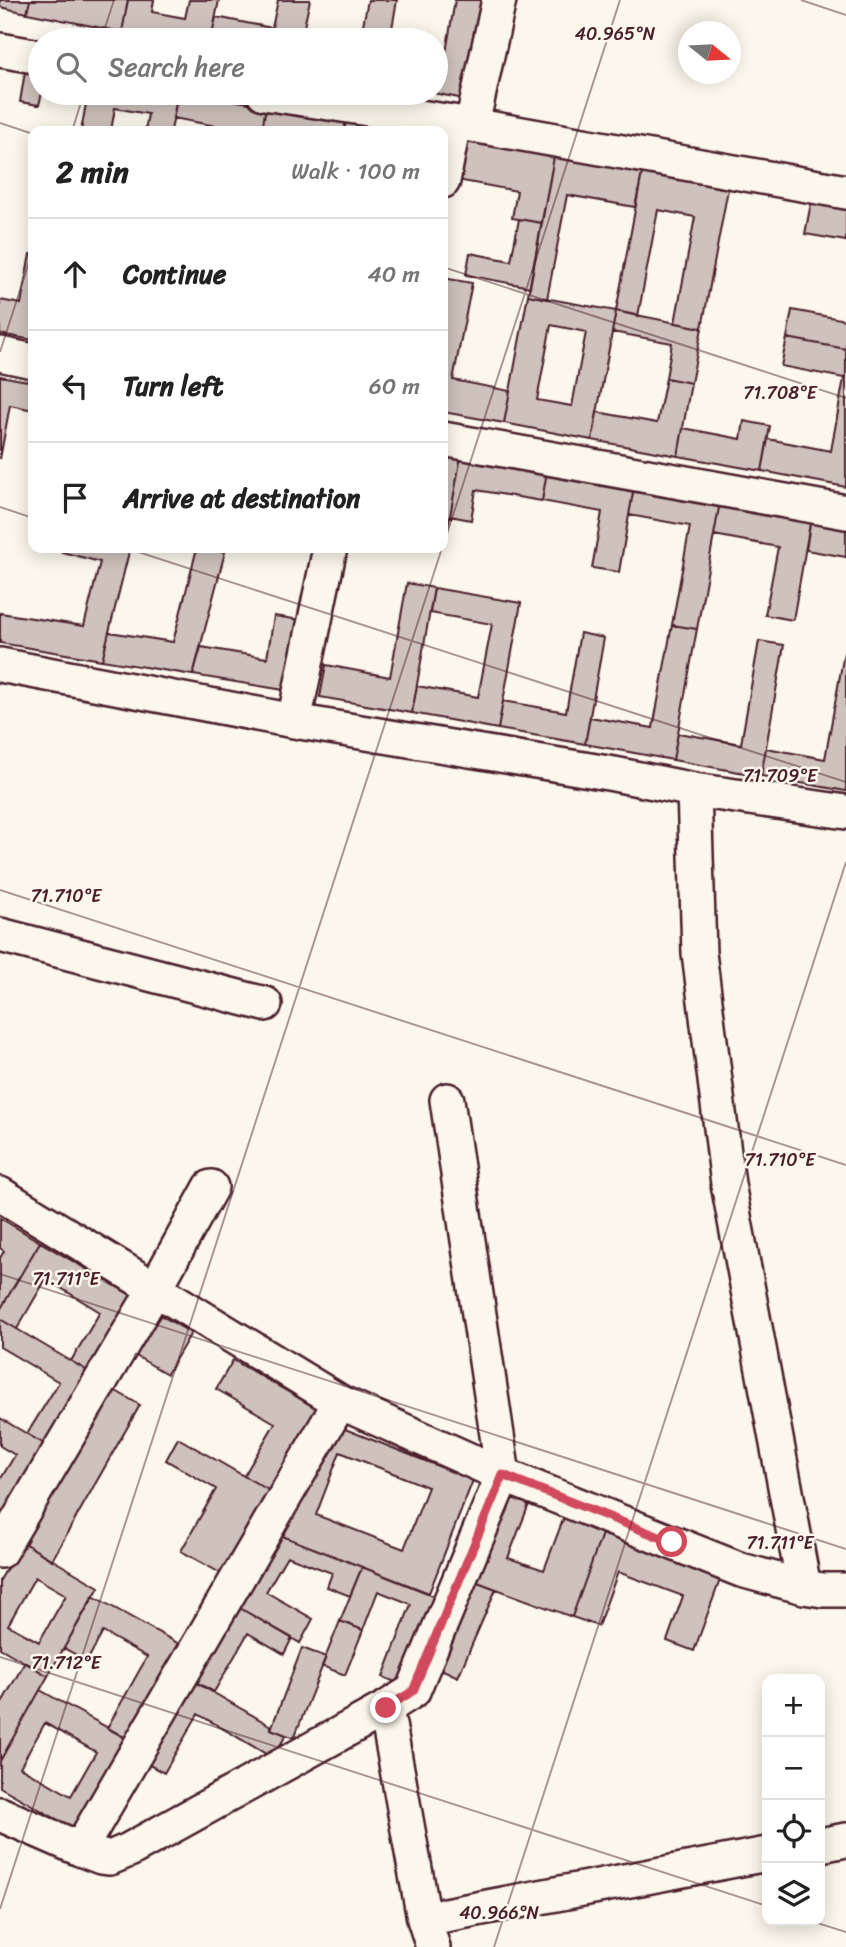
<!DOCTYPE html>
<html lang="en">
<head>
<meta charset="utf-8">
<style>
  body { margin:0; font-family:Sriracha,sans-serif; background:#f6f6f6; color:#222 }
  .controls { position:absolute; right:21px; bottom:21px; display:grid; overflow:hidden; border-radius:14px; box-shadow:0 4px 18px #0003 }
  .controls button { width:63px; height:63px; display:grid; place-items:center; padding:0; border:0; border-bottom:2px solid #e0e0e0; background:#fff; color:#222; font:35px sans-serif }
  .compass { position:absolute; left:678px; top:21px; width:63px; height:63px; border-radius:50%; background:#fff; box-shadow:0 4px 18px #0003; rotate:108deg }
  .stop { position:absolute; width:21px; height:21px; margin:-16px; border:5px solid #d1495b; border-radius:50%; background:#fff }
  .stop.end { background:#d1495b; border-color:#fff; box-shadow:0 2px 7px #0008 }
  .list { margin:0; padding:0; list-style:none }
  h2 { display:flex; justify-content:space-between; align-items:center; height:91px; margin:0; padding:0 28px; font-size:30px }
  h2 small { font-size:23px; font-weight:400; color:#767676 }
  .list li { display:grid; grid-template-columns:46px 1fr auto; gap:21px; align-items:center; box-sizing:border-box; height:112px; padding:0 28px; border-top:2px solid #e0e0e0 }
  .list b { display:block; font-size:26px; white-space:nowrap }
  .list em { font-size:23px; font-style:normal; color:#767676 }
  .icon { flex:none; width:38px; height:38px; fill:none; stroke:currentColor; stroke-width:2; stroke-linecap:round; stroke-linejoin:round }
  .map { position:relative; flex:none; width:846px; height:1947px; overflow:hidden }
  .search { position:absolute; background:#fff; box-shadow:0 4px 18px #0003; left:28px; top:28px; width:420px; height:77px; display:flex; align-items:center; gap:18px; box-sizing:border-box; padding:0 24px; border-radius:38px; color:#767676; font-size:26px }
  .panel { position:absolute; background:#fff; box-shadow:0 4px 18px #0003; left:28px; top:126px; width:420px; height:427px; border-radius:14px }
  .map>svg:first-child { display:block }
</style>
</head>
<body>
<div class="map">
<svg width="846" height="1947" viewBox="0 0 846 1947">
  <rect width="100%" height="100%" fill="#fbf7ec"/>
  <filter id="ink" filterUnits="userSpaceOnUse"><feTurbulence type="fractalNoise" baseFrequency=".0143" numOctaves="2"/><feDisplacementMap in="SourceGraphic" scale="14" xChannelSelector="R" yChannelSelector="G"/><feConvolveMatrix kernelMatrix="1 2 1 2 8 2 1 2 1" color-interpolation-filters="sRGB"/></filter>
  <g filter="url(#ink)">
    <path fill="#cfc2bc" stroke="#4a1f2b" stroke-width="2" fill-rule="evenodd" d="M0,0H30L27,13L0,7Z
      M30,0H128L122,32L27,13Z
      M128,0H154L152,12L185,18L189,0H219L211,40H165L122,32Z
      M278,0H310L301,40H211L216,17L272,28Z
      M368,0H397L390,40H360Z
      M455,0H489L470,100L433,93H436V56L445,58Z
      M25,72L40,75L42,93L39,105L20,102Z
      M88,93H178L171,131H145L148,114L115,108L111,131H81Z
      M178,93H193L266,106L262,131H243L173,118Z
      M266,106L346,121L344,131H262Z
      M346,121L404,131H344Z
      M464,140L554,157L542,223L512,218L517,191L457,180Z
      M554,157L642,173L635,207L567,195L547,299L528,295Z
      M642,173L728,189L702,328L675,323L695,217L658,210L638,316L616,311Z
      M811,203L846,209V241L805,234Z
      M519,219L542,223L530,287L466,275L470,253L511,261Z
      M30,254H33V340L0,334V300L21,304Z
      M443,278L472,283L453,380L510,391L504,423L443,412Z
      M528,295L616,311L592,440L504,423ZM551,325L586,332L572,406L537,400Z
      M792,310L846,320V349L787,338Z
      M616,311L702,328L691,383L666,378L672,343L612,332Z
      M787,338L846,349V487L762,471L768,439L831,451L844,378L781,366Z
      M0,376L33,382V410L10,405L0,459Z
      M666,378L691,383L678,456L592,440L597,412L657,423Z
      M744,421L770,426L762,471L678,456L683,428L741,439Z
      M443,453L461,456L446,538H443Z
      M461,456L547,471L542,501L476,490L471,520L450,516Z
      M547,471L634,487L619,572L592,568L602,512L542,501Z
      M634,487L720,502L697,629L672,625L690,526L629,515Z
      M720,502L811,518L793,620L765,615L778,547L714,535Z
      M811,518L846,525V557L806,550Z
      M63,548H130L102,660L0,643V613L84,626L100,562L62,552Z
      M197,548H210L225,552L193,675L102,660L109,632L173,642Z
      M407,583L434,588L412,713L320,697L326,665L390,677Z
      M434,588L521,603L498,729L412,713L417,686L478,697L492,624L430,613Z
      M274,616L301,620L290,691L193,675L201,647L267,658Z
      M672,625L697,629L673,760L585,744L590,717L653,728Z
      M580,633L604,638L585,744L498,729L503,701L566,712Z
      M759,641L784,645L761,776L673,760L678,733L741,744Z
      M844,653H846V791L761,776L766,748L825,759Z
      M0,1218L40,1242L0,1310V1258L4,1251L0,1248Z
      M40,1242L141,1301L96,1376L71,1361L100,1312L46,1279L17,1329L0,1319V1310Z
      M160,1315L191,1333L167,1374L136,1356Z
      M0,1319L96,1376L53,1449L27,1434L59,1382L0,1347Z
      M233,1360L318,1409L270,1491L244,1476L275,1423L216,1389Z
      M109,1387L140,1405L52,1560L22,1542Z
      M0,1418L53,1449L10,1523L0,1517V1480L15,1455L0,1446Z
      M335,1425L473,1480L429,1593L272,1532ZM340,1452L428,1487L404,1549L316,1515Z
      M178,1438L270,1491L222,1574L181,1551L216,1489L166,1460Z
      M501,1494L529,1504L508,1558L544,1570L564,1517L603,1531L572,1617L467,1578Z
      M272,1532L362,1567L350,1596L327,1587L332,1573L287,1556L266,1592L313,1619L300,1643L231,1603Z
      M602,1534L721,1577L694,1651L667,1641L683,1596L618,1572L598,1626L572,1617Z
      M22,1542L99,1587L48,1676L0,1648V1580ZM35,1577L66,1595L39,1642L8,1625Z
      M362,1567L445,1600L410,1688L383,1677L411,1604L378,1591L363,1630L340,1621Z
      M467,1578L496,1589L458,1677L430,1664Z
      M93,1596L186,1648L133,1742L107,1728L147,1657L103,1632L87,1661L64,1648Z
      M231,1603L292,1638L284,1654L248,1633L214,1692L188,1678Z
      M340,1621L363,1630L345,1675L322,1666Z
      M302,1648L326,1657L294,1738L271,1729Z
      M25,1662L48,1676L0,1761V1706Z
      M188,1678L271,1726V1729L286,1735L273,1758L198,1714L164,1773L140,1760Z
      M40,1690L133,1742L81,1833L0,1787V1761ZM45,1723L96,1752L71,1796L20,1767Z"/>
    <g fill="none" stroke-linecap="round" stroke-linejoin="round">
      <g stroke="#4a1f2b" stroke-width="38">
        <path id="minor" d="M0,50L40,57
          M264,93L472,125L846,192
          M472,125L499,0
          M443,181L454,123
          M0,354L33,361
          M443,439L846,512
          M0,665L294,721L614,774L694,790L846,812
          M294,721L330,548
          M694,790L699,953L728,1184L804,1587
          M0,935L265,1004
          M0,1194L340,1402L503,1475L741,1570L804,1587L823,1590H846
          M0,1551L155,1289L211,1187
          M386,1708L424,1919L433,1947
          M0,1814L80,1849L101,1857L110,1858L129,1850L386,1708L413,1691L503,1475L447,1100
          M820,1845L846,1840
          M80,1849L340,1402
          M424,1919L767,1854"/>
      </g>
      <use href="#minor" stroke="#fbf7ec" stroke-width="33"/>
    </g>
  </g>
  <g fill="none" stroke-linecap="round" stroke-linejoin="round" filter="url(#ink)">
    <path stroke="#d1495b" stroke-width="9" d="M386,1708L413,1691L503,1475L672,1542"/>
  </g>
  <path fill="none" stroke="#4a1f2b" stroke-width="2" stroke-opacity="0.45" d="M801,0L846,15M101,40L114,0M0,123L33,134M72,131L84,93M443,267L846,398M0,352L33,250M0,507L33,518M443,546L620,0M126,548L846,782M0,890L846,1165M0,1274L846,1549M0,1657L767,1906M0,1909L442,548M811,1921L846,1932M494,1947L846,862"/>
  <g font-size="18" text-anchor="middle" fill="#4a1f2b" stroke="#fbf7ec" stroke-width="5" stroke-linejoin="round" paint-order="stroke">
    <text x="615" y="40">40.965°N</text>
    <text x="780" y="399">71.708°E</text>
    <text x="780" y="782">71.709°E</text>
    <text x="66" y="902">71.710°E</text>
    <text x="780" y="1166">71.710°E</text>
    <text x="66" y="1285">71.711°E</text>
    <text x="780" y="1549">71.711°E</text>
    <text x="66" y="1669">71.712°E</text>
    <text x="499" y="1919">40.966°N</text>
  </g>
</svg>
<div class="controls">
<button>+</button>
<button>−</button>
<button><svg class="icon" aria-label="locate" viewBox="0 0 24 24"><circle cx="12" cy="12" r="6"/><path d="M12 2v4M12 18v4M2 12h4M18 12h4"/></svg></button>
<button><svg class="icon" aria-label="layers" viewBox="0 0 24 24"><path d="M12 4l9 5-9 5-9-5zM3 14l9 5 9-5"/></svg></button>
</div>
<svg class="compass" viewBox="-18 -18 36 36"><path d="M0-13l5 13h-10z" fill="#e53935"/><path d="M0 13l5-13h-10z" fill="#767676"/></svg>
<div class="stop" style="left:672px;top:1542px"></div>
<div class="stop end" style="left:386px;top:1708px"></div>
<div class="search"><svg class="icon" aria-label="search" viewBox="0 0 24 24"><circle cx="10" cy="10" r="6"/><path d="M15 15l6 6"/></svg>Search here</div>
<section class="panel">
<h2>2 min<small>Walk · 100 m</small></h2>
<ul class="list">
<li><svg class="icon" aria-label="ahead" viewBox="0 0 24 24"><path d="M12 20V5M6 11l6-6 6 6"/></svg><div><b>Continue</b></div><em>40 m</em></li>
<li><svg class="icon" aria-label="left" viewBox="0 0 24 24"><path d="M17 20v-9H6M10 6l-5 5 5 5"/></svg><div><b>Turn left</b></div><em>60 m</em></li>
<li><svg class="icon" aria-label="arrive" viewBox="0 0 24 24"><path d="M6 21V4h12l-3 4 3 4H6"/></svg><div><b>Arrive at destination</b></div></li>
</ul>
</section>
</div>
</body>
</html>
